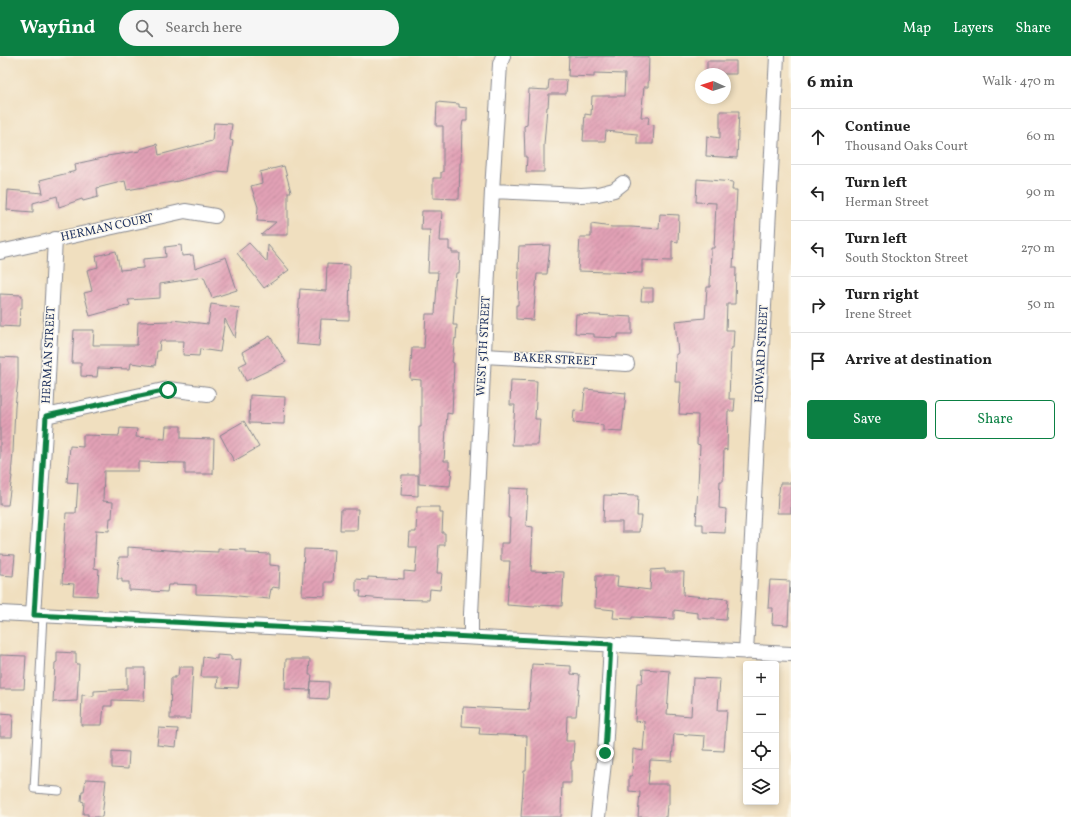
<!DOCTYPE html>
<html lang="en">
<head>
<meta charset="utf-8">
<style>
  body { margin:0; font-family:Vollkorn,serif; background:#f6f6f6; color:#222 }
  .controls { position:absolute; right:12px; bottom:12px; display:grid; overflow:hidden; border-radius:4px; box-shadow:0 2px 6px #0003 }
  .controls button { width:36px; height:36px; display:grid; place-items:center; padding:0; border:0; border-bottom:1px solid #e0e0e0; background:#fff; color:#222; font:20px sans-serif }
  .compass { position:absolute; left:695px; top:12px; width:36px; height:36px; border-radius:50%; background:#fff; box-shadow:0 2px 6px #0003; rotate:273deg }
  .stop { position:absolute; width:12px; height:12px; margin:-9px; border:3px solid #0b8043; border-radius:50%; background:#fff }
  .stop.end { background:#0b8043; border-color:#fff; box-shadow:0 1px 4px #0008 }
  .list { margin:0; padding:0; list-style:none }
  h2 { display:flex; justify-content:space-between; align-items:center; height:52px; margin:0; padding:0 16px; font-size:17px }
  h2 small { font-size:13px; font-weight:400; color:#767676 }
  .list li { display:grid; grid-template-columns:26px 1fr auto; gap:12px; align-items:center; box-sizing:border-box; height:56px; padding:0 16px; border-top:1px solid #e0e0e0 }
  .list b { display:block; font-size:15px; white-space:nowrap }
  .list p { margin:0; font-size:13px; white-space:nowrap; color:#767676 }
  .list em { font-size:13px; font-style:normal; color:#767676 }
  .actions { display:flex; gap:8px; padding:12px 16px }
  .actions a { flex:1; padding:9px 0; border:1px solid #0b8043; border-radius:4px; text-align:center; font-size:14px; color:#0b8043 }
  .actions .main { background:#0b8043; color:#fff }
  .icon { flex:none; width:22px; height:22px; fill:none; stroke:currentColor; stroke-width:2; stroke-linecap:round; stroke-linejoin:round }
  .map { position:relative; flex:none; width:791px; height:761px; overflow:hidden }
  header { display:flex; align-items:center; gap:24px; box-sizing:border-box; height:56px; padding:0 20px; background:#0b8043; color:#fff }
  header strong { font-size:19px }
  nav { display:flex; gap:22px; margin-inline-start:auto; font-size:14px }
  .search { width:280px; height:36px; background:#f6f6f6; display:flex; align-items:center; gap:10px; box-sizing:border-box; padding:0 14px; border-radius:22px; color:#767676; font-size:15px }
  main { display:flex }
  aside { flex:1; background:#fff }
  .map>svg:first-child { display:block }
</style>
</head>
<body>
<header>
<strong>Wayfind</strong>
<div class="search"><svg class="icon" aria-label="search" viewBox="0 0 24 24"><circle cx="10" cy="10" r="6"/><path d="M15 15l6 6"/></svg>Search here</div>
<nav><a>Map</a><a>Layers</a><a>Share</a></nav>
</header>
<main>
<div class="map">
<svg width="791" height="761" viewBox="0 0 791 761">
  <defs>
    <pattern id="building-hatch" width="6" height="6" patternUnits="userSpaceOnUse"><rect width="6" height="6" fill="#e2a1b5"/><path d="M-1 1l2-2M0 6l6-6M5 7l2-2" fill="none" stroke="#b68496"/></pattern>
  </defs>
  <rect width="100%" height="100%" fill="#fbf7ec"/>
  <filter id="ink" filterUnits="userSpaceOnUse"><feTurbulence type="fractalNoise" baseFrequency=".025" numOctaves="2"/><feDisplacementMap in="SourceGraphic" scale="8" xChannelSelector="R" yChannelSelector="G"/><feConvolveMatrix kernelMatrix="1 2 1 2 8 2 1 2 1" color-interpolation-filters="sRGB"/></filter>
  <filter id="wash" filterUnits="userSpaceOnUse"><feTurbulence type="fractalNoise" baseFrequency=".012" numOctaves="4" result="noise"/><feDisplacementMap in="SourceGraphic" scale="16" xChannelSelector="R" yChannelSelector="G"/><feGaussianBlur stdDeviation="0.9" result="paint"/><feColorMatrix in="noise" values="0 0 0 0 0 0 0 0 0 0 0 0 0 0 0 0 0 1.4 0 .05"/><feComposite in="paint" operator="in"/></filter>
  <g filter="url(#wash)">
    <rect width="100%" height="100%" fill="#f0dfbf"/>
    <g id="blocks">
      <path fill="url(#building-hatch)" d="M569,0H649L648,31H644L641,61H649L648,68L654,69L653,88H637V78L606,75L605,85H583L585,58L591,59L592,40H624L625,18L594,17V21L568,20Z
        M707,5H736V18H707Z
        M549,24H567L566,38H549L548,51H547L544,89V116H526L527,101H525L524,70L527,69L529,33L548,34Z
        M437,46L459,48V51L467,52V65H463L462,71L461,107H460L459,143L433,142V122H441V116H443V70H436Z
        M720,55H739L737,102L706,100L707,80L720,82Z
        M214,67L232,68L230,84L233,85L228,116L217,115L178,125L127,134L125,125L97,132L98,141L83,145L82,143L59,151L57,140L33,147V156L7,154L8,134L43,137L40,124L76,115L75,108L107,101V100L140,95V93L157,88L159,99L212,85Z
        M284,110L291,136H288V179H261L276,166L257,165L258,151L251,130L262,127L260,116Z
        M697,123L733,126L732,134H737L733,212H736L735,248H727L726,274H734L733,292H731L729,343H735L734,355H728L727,394L724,393L723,425H720L719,452L726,453L725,477L703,476V468H696L700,389L697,388L698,359L679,358L681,326H675L676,298H678L675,265L705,262L707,231H710L711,192H714L716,147L696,146Z
        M422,155H442L440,185H449V194H452V197H460L459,217H456L454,239H455L453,269H457L456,283L455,282L452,306L454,307L452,358L447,357L444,405H449V413H452L450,430L419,428V371H421V324L410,323L412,292H424L426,258H435L438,216H428L430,174H421Z
        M660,158L679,159L678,186L672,185V205L642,204V217L578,215L580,181H591V168L612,171H631L659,173Z
        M249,187L267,206L268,189L289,214L264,232L237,197Z
        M181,189L182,200L193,199L195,212L226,201L237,234L212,242L204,221L160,228V242L128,244L130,249L90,260L84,237L92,235L87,214L98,211L96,200L116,195L120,214L143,212V203L166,201L165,191Z
        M550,189L547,218H537L533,264L516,263V249H518L519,212H518L519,190Z
        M327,208L350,209L349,264L321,263L319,290L296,288L300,233L326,235Z
        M642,232H653V245H641Z
        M0,238L22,239V252H20L19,271L0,270Z
        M211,248L239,252L235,282L225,263L220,296L200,293L199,300L183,299L184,285H160L159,295H157L155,310L131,307L130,313L98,312L97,321L81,320V307H72L74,274H94L93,289H137L138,266L172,265V264L208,268Z
        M576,258L632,261V278H618V282L594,281V278L575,277Z
        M270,280L286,306L246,325L239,310L247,306L242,296Z
        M0,301L18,302V323L15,351L13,396L11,420H12L8,449H0Z
        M511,324L537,325L535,363H540L538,389H512L515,349H510Z
        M585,333L626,337L622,376L603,375V369L573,366L574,354L583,355Z
        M250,339L285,341L284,368L249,367Z
        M244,365L259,391L234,405L220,379Z
        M166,370H181V382L214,383L213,418H185V407L138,406V415H104L103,445L113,446L112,462H110L109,475L96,474L94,512L99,513L97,540L73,539L74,528L62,527L66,457H76L78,427L67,426L70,390L83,391V379L119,380L120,372L137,373L136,381L165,383Z
        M402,419H418V440L401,439Z
        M780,427H791V457H777L778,438L779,436Z
        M509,432L528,433L526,470L533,471L531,515L564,516L562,550L535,549V551L507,549L510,505H501V487H509L510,462H508Z
        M604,439L638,440L637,460H641L639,476H622V466H603Z
        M417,451H440V457H443L442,477H445V489H439L437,517H442L440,534L430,533L429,544L385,543L360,541L361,535H356V523L368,524V521L404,523V515L415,516L417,491H409L410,476H416Z
        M341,453H358L357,474H340Z
        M128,491L195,496V495L218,496V493L246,494V497L270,498V509L280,510L279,532L272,531V534L271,533L269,543L228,539L196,538V529L173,528V529H168L167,536L129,534V526H122V523H117L119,501H128Z
        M304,493L335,494L333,526H325V540L302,539Z
        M0,498L15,499L13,520L0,519Z
        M665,513V516H684L683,539L728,543L726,564L698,562V557L674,554V563L632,561V563L613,562L614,554L595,552L596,520H618L617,530L650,534L651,514Z
        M770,524L790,525L788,569L772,568L773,552H768Z
        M57,596L76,597V608H79L77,645L53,646L55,607L57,606Z
        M0,599L26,600L24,633H0Z
        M217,599L231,600V604L241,603L238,632L217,631L218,621H201L203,601L217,603Z
        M286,603H310L309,619H312L310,634L285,633Z
        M532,608L571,610V618L580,619L576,660H567L566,685H574L573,705H571V727H562L561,761H521L524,715H526L527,680L479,678L480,671L462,670L463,651L529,654Z
        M179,611H193L190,663H170L171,622H175V620H178Z
        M127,612H145L144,645L112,644V650H104L102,669H81L82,639L94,640V635L127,633Z
        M643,613L670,615L667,658L691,660L693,622L720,623L718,654H727L724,695L704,694L705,680L674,678L672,705L650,704L648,728H669V749H667L666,761H638L640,736L629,735V720H632L633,693L643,695L645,670H644V665L635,666L637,627H642Z
        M311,625L329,626L328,643L310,642Z
        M0,657L13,658L12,681H0Z
        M159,672L178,673L176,691L157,689Z
        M112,695L129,696L128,713L112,712Z
        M86,723L106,724L102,761H88V758H83L84,746L81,745L82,735H84Z"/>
    </g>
  </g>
  <g filter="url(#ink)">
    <use href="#blocks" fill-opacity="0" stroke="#86878e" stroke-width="1"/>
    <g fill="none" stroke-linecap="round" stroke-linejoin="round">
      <g stroke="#86878e" stroke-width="9">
        <path id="lane" d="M43,559L34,733L59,735"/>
      </g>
      <g stroke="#86878e" stroke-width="16">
        <path id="street" d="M492,135L581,139L598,138L614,134L623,127
          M0,196L185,155L215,160
          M484,300L627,308
          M46,360L168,333L208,338
          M0,557L791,598
          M33,559L46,360L55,183
          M471,581V558L492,135L500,8L503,0
          M746,596L777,0
          M598,761L605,697L611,588"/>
      </g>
      <use href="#lane" stroke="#fff" stroke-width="7"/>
      <use href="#street" stroke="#fff" stroke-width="14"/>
    </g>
  </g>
  <g fill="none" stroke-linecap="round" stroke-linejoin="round" filter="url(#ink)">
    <path stroke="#0b8043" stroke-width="5" d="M168,334L46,360L34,559L611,588L605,697"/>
  </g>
  <g text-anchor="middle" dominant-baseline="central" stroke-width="3" stroke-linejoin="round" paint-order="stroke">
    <g font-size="12" fill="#1b2f5e" stroke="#fbf7ec">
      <text transform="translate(107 172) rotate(-12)">HERMAN COURT</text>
      <text transform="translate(484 290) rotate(-87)">WEST 5TH STREET</text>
      <text transform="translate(762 298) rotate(-87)">HOWARD STREET</text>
      <text transform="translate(49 299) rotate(-87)">HERMAN STREET</text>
      <text transform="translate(555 304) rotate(3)">BAKER STREET</text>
    </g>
  </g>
</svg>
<div class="controls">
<button>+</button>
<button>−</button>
<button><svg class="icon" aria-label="locate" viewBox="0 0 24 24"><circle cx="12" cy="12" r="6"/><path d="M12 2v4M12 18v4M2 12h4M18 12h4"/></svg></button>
<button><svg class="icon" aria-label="layers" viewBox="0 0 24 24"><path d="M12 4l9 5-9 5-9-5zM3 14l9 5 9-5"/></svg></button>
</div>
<svg class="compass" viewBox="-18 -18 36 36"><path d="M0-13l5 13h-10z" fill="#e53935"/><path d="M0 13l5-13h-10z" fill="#767676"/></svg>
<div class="stop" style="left:168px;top:334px"></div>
<div class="stop end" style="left:605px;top:697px"></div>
</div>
<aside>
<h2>6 min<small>Walk · 470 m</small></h2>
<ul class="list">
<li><svg class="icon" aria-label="ahead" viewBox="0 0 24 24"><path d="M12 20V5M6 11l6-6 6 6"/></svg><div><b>Continue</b><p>Thousand Oaks Court</p></div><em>60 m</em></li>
<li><svg class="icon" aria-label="left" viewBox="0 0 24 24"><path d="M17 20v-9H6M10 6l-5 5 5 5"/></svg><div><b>Turn left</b><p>Herman Street</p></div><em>90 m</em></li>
<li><svg class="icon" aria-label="left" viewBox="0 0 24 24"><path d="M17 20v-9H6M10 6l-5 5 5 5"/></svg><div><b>Turn left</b><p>South Stockton Street</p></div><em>270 m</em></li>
<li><svg class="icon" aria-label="right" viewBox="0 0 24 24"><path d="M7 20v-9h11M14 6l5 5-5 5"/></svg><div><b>Turn right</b><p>Irene Street</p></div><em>50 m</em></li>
<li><svg class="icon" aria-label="arrive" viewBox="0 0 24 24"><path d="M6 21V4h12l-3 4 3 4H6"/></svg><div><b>Arrive at destination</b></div></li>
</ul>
<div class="actions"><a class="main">Save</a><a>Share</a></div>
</aside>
</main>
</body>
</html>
